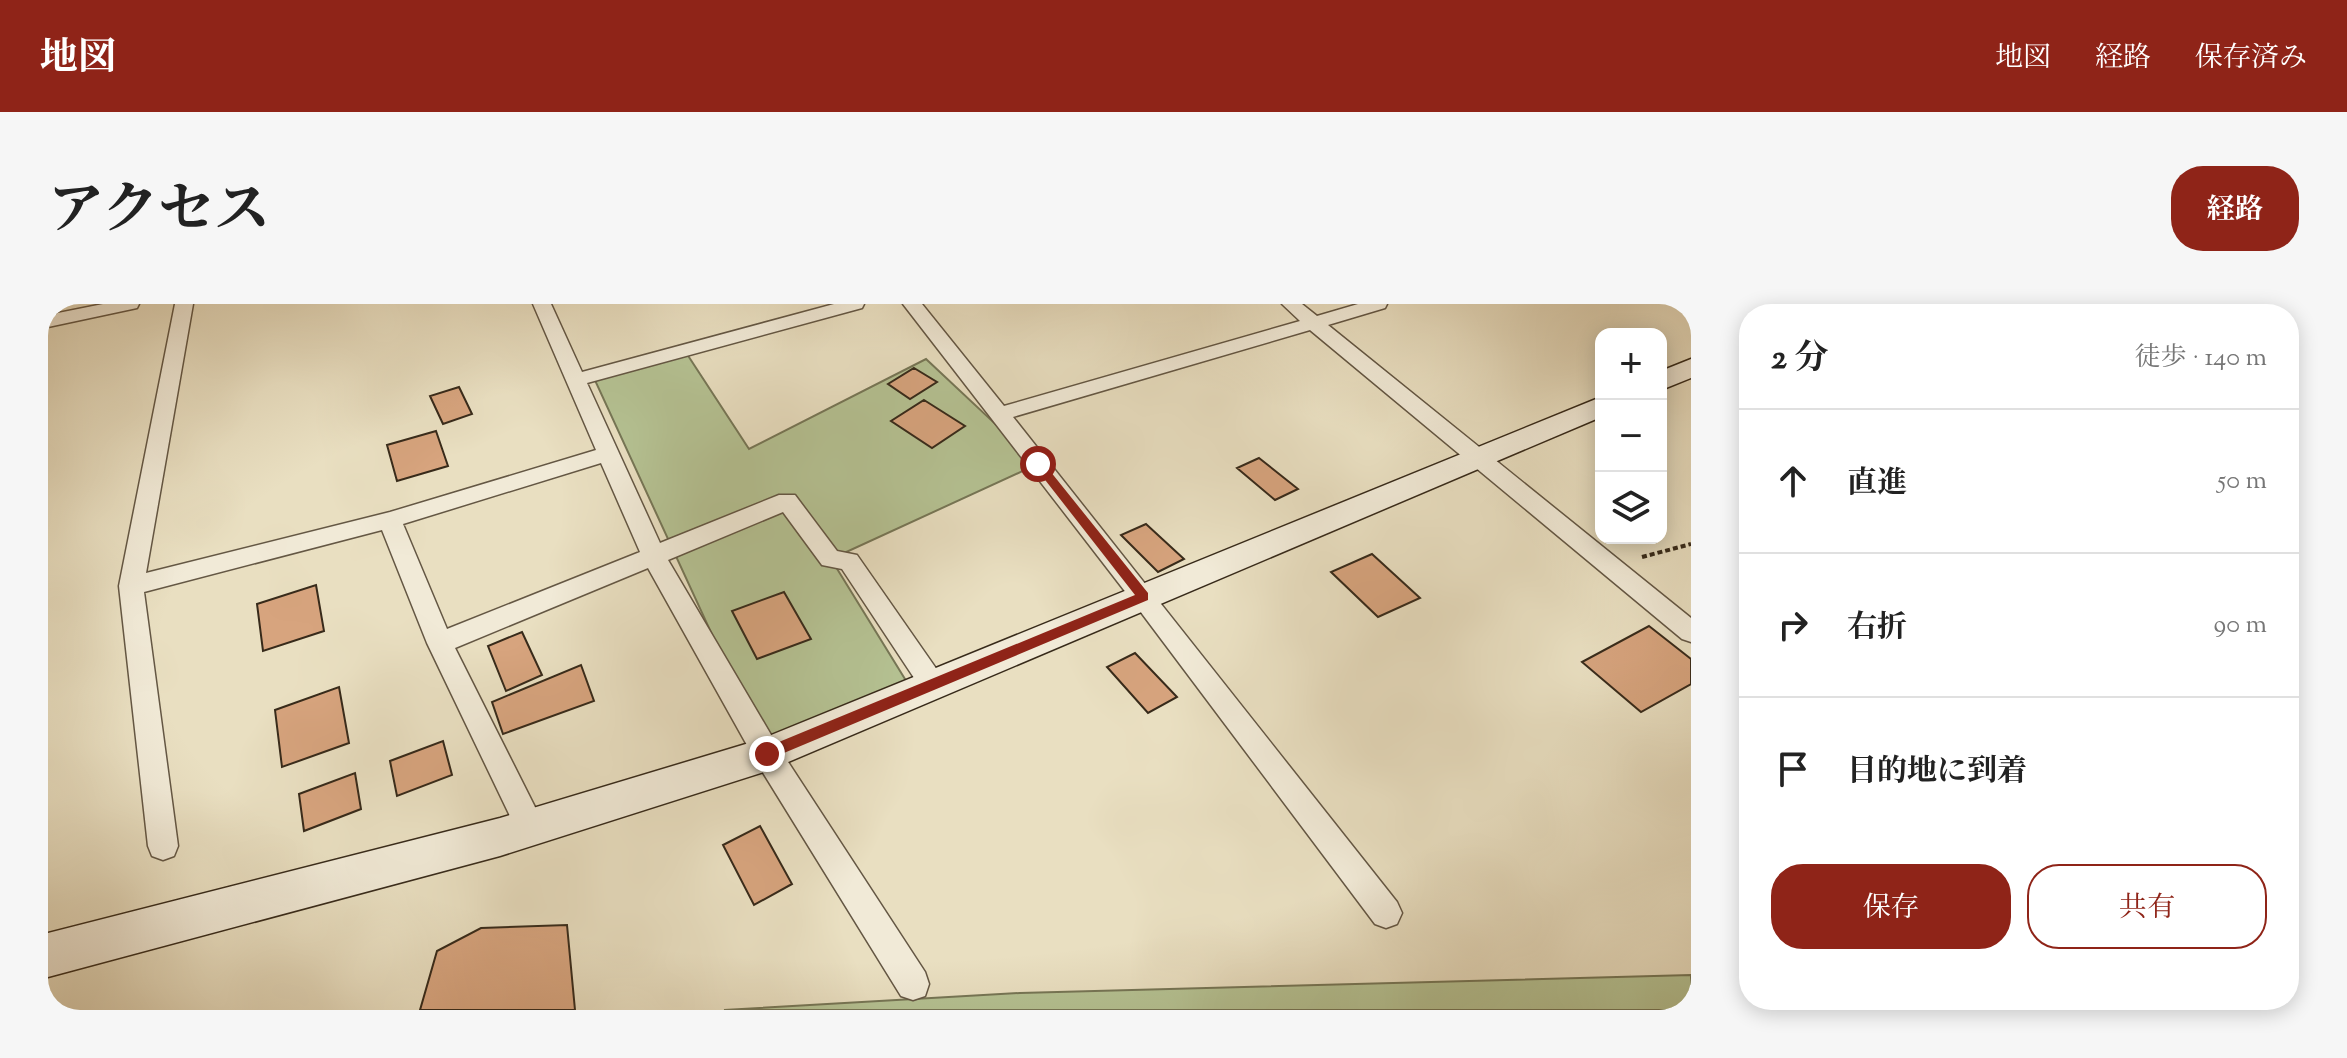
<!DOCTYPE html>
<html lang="ja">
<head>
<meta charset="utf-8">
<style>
  body { margin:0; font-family:"Sorts Mill Goudy","Noto Serif JP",serif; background:#f6f6f6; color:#222 }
  .controls { position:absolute; right:24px; top:24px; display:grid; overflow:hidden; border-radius:16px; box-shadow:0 4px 20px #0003 }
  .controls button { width:72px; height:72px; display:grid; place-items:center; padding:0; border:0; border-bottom:2px solid #e0e0e0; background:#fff; color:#222; font:40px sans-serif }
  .stop { position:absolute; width:24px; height:24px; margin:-18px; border:6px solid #8f2418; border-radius:50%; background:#fff }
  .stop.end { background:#8f2418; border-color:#fff; box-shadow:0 2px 8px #0008 }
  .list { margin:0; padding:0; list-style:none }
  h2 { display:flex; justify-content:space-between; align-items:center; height:104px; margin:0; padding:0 32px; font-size:34px }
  h2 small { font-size:26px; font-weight:400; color:#767676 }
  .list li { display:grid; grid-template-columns:52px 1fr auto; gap:24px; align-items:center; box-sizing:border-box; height:144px; padding:0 32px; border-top:2px solid #e0e0e0 }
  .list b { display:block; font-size:30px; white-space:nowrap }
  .list em { font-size:26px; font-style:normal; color:#767676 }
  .actions { display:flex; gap:16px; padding:24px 32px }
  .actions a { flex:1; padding:18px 0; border:2px solid #8f2418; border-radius:32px; text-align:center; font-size:28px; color:#8f2418 }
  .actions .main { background:#8f2418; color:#fff }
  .icon { flex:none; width:44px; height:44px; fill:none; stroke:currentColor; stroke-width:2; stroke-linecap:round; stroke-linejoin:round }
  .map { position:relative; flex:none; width:1643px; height:706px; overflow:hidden; border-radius:32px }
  header { display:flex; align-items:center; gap:48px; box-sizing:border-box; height:112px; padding:0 40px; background:#8f2418; color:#fff }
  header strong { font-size:38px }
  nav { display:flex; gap:44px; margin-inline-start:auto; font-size:28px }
  .intro { display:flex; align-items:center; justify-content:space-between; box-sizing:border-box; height:192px; padding:0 48px }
  h1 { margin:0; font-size:56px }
  .button { padding:20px 36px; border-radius:32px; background:#8f2418; color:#fff; font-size:28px; font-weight:700 }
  main { display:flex; gap:48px; padding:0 48px }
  aside { flex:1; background:#fff; border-radius:32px; box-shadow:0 4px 20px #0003 }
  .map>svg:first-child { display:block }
</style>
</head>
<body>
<header>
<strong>地図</strong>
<nav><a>地図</a><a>経路</a><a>保存済み</a></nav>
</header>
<div class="intro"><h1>アクセス</h1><a class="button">経路</a></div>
<main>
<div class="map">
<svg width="1643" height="706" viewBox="0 0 1643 706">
  <rect width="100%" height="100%" fill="#e9dfc1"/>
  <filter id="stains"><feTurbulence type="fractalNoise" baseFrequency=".0025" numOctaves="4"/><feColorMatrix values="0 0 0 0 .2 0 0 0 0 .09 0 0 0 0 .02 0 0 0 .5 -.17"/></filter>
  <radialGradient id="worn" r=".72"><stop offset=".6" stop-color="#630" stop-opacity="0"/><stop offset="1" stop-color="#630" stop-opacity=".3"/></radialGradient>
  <path fill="#b5c293" stroke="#767656" stroke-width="2" d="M637,47L701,145L878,55L990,160L783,255L865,388L719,450L545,72Z
    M1643,671V706H676L972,689Z"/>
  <path fill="#d7a47e" stroke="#372a1a" stroke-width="2" d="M866,64L889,78L862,95L840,80Z
    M411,83L424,110L395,120L382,92Z
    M876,96L917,122L884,144L843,117Z
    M388,127L400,162L349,177L339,141Z
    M1211,154L1250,185L1227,196L1189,164Z
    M1098,220L1136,255L1110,268L1073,231Z
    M1324,250L1372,294L1330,313L1283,268Z
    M268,281L276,327L215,347L209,300Z
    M736,288L763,335L709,355L684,307Z
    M1601,322L1643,355V380L1593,408L1534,358Z
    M474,328L494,371L458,387L440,342Z
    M1087,349L1129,393L1100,409L1059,363Z
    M533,361L546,397L455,430L444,398Z
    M291,383L301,439L234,463L227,406Z
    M395,437L404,471L349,492L342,457Z
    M307,469L313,505L256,527L251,490Z
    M712,522L744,580L706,601L675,541Z
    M519,621L527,706H372L389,647L433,624Z"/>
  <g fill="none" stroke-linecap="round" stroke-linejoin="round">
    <g stroke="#645744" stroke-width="3">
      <path id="street" d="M55,0H91L89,4L0,23V11Z
        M127,0H145L98,269L342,208L548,146L485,0H503L534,68L786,0H816L814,4L539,79L612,239L731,191H747L789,247L809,251L894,373L898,381L894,389L885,392L876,389L794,265L774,261L735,208L620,256L729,441L877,668L881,680L877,692L865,696L853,692L709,459L600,264L407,344L498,525L493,535L483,539L473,535L379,339L334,226L96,288L130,542L126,552L115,556L104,552L100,542L71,282ZM553,159L592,248L399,325L355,220Z
        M855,0H874L956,102L1252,17L1234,0H1254L1269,12L1310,0H1339L1337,4L1280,21L1643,314V338L1634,335L1262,26L965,113L1349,598L1354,609L1349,620L1338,624L1327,620L1086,299Z"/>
    </g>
    <g stroke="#372a1a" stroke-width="3">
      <path id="secondary" d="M1643,55V74L1613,86V67Z
        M1553,93V113L719,467L452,552L0,673V629L452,514L711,436Z"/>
    </g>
    <path stroke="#372a1a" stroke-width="4" stroke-dasharray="5 3" stroke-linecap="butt" d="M1594,253L1643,240"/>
    <use href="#street" fill="#f1ead7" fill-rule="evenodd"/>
    <use href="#secondary" fill="#f1ead7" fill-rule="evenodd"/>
  </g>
  <path fill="#8f2418" d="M987,157H994L1100,289V296L724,454H714V445L1087,291L987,163Z"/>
  <rect width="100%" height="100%" filter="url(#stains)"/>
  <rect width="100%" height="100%" fill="url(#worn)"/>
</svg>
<div class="controls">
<button>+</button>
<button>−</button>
<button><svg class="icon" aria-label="layers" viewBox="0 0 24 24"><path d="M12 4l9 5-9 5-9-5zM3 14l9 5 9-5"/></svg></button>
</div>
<div class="stop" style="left:990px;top:160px"></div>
<div class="stop end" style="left:719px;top:450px"></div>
</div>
<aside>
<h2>2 分<small>徒歩 · 140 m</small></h2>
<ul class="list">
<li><svg class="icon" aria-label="ahead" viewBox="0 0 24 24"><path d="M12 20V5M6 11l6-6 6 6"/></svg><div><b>直進</b></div><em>50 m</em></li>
<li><svg class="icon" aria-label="right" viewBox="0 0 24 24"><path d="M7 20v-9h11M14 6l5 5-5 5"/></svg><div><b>右折</b></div><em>90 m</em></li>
<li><svg class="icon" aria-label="arrive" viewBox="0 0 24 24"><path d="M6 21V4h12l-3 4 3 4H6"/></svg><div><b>目的地に到着</b></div></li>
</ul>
<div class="actions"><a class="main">保存</a><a>共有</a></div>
</aside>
</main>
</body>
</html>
